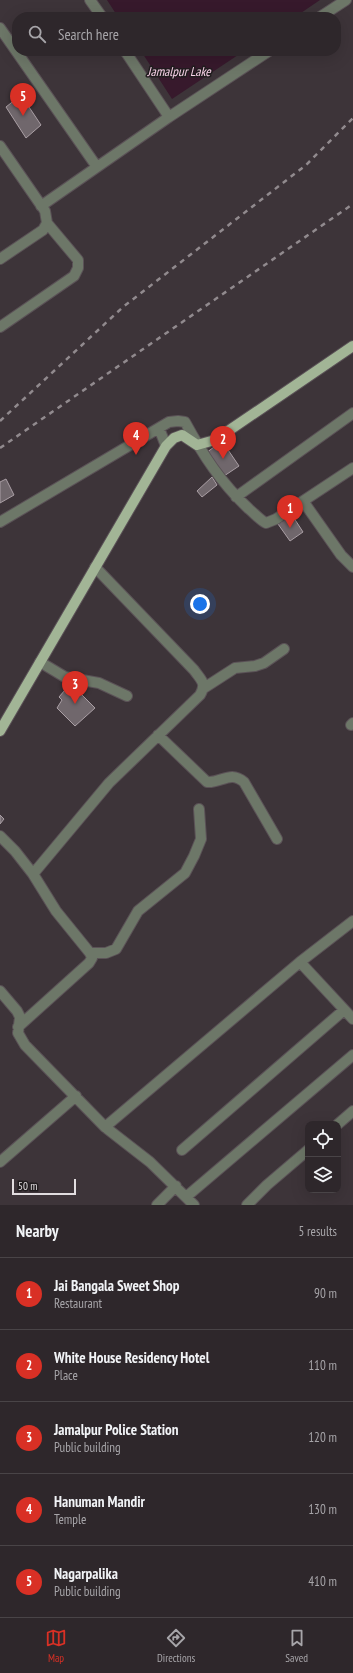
<!DOCTYPE html>
<html lang="en">
<head>
<meta charset="utf-8">
<style>
  body { margin:0; font-family:"PT Sans Narrow",sans-serif; background:#362f33; color:#f1f3f6 }
  .controls { position:absolute; right:12px; bottom:12px; display:grid; overflow:hidden; border-radius:8px; box-shadow:0 4px 16px #0002 }
  .controls button { width:36px; height:36px; display:grid; place-items:center; padding:0; border:0; border-bottom:1px solid #494447; background:#2e272b; color:#f1f3f6; font:20px sans-serif }
  .scale { position:absolute; left:12px; bottom:10px; width:64px; box-sizing:border-box; padding-left:4px; border:2px solid #e2dde0; border-top:0; font-size:11px; line-height:14px; white-space:nowrap; color:#e2dde0; -webkit-text-stroke:3px #211d1f; paint-order:stroke }
  .you { position:absolute; left:200px; top:604px; width:14px; height:14px; margin:-10px; border:3px solid #fff; border-radius:50%; background:#1a73e8; box-shadow:0 0 0 6px #1a73e833 }
  .badge { display:grid; place-items:center; width:26px; height:26px; border-radius:50%; background:#d93025; color:#fff; font-size:13px; font-weight:700 }
  .pin { position:absolute; translate:-50% -33px; filter:drop-shadow(0 1px 2px #0008) }
  .pin::after { content:''; position:absolute; top:21px; width:14px; height:12px; background:inherit; clip-path:polygon(0 0,100% 0,50% 100%) }
  .list { margin:0; padding:0; list-style:none }
  h2 { display:flex; justify-content:space-between; align-items:center; height:52px; margin:0; padding:0 16px; font-size:17px }
  h2 small { font-size:13px; font-weight:400; color:#a7a5a9 }
  .list li { display:grid; grid-template-columns:26px 1fr auto; gap:12px; align-items:center; box-sizing:border-box; height:72px; padding:0 16px; border-top:1px solid #494447 }
  .list b { display:block; font-size:15px; white-space:nowrap }
  .list p { margin:0; font-size:13px; white-space:nowrap; color:#a7a5a9 }
  .list em { font-size:13px; font-style:normal; color:#a7a5a9 }
  .icon { flex:none; width:22px; height:22px; fill:none; stroke:currentColor; stroke-width:2; stroke-linecap:round; stroke-linejoin:round }
  .map { position:relative; flex:none; width:353px; height:1205px; overflow:hidden }
  .search { position:absolute; background:#2e272b; box-shadow:0 4px 16px #0002; left:12px; right:12px; top:12px; height:44px; display:flex; align-items:center; gap:10px; box-sizing:border-box; padding:0 14px; border-radius:16px; color:#a7a5a9; font-size:15px }
  .sheet { height:412px; background:#2e272b }
  nav { display:flex; justify-content:space-around; align-items:center; box-sizing:border-box; height:56px; border-top:1px solid #494447; background:#2e272b; font-size:11px; color:#a7a5a9 }
  nav a { display:grid; justify-items:center; gap:2px }
  nav .on { color:#d93025 }
  .map>svg:first-child { display:block }
</style>
</head>
<body>
<div class="map">
<svg width="353" height="1205" viewBox="0 0 353 1205">
  <rect width="100%" height="100%" fill="#3d3439"/>
  <path fill="#37192c" d="M107,0H320L295,17H118Z
    M141,51H244L172,99Z"/>
  <path fill="#70676c" stroke="#aa9fa5" d="M21,95L41,125L26,138L6,107Z
    M222,441L239,466L224,476L206,453Z
    M212,477L217,485L202,497L197,491Z
    M6,479L14,495L0,503V482Z
    M292,515L303,532L290,541L278,524Z
    M75,688L95,708L75,726L57,708L62,700L59,697L65,690L69,693Z
    M0,815L4,819L0,824Z"/>
  <g fill="none" stroke-linecap="round" stroke-linejoin="round">
    <g stroke="#5b5257" stroke-width="12">
      <path id="minor" d="M90,0L102,17
        M320,17L346,0
        M0,28L97,167
        M125,51L169,117
        M0,146L45,211L47,223L43,230L0,259
        M41,206L169,117L269,51
        M0,327L74,276L78,268V260L47,223
        M159,428L166,446
        M236,497L353,413
        M303,501L341,555L353,567
        M0,522L169,422L178,421L185,422C203,455 221,483 249,509C255,514 260,520 266,523L276,519L353,468
        M40,662L65,677L99,683L127,696
        M204,688L235,668L255,666L264,663L284,649
        M351,725L353,723
        M158,735L207,782C222,783 230,770 244,782L277,839
        M0,836L15,851L33,874L56,911L90,953L92,958L89,963L18,1027
        M33,874L109,783L200,695C207,683 201,680 194,670L95,567
        M90,953H106L116,949L138,911L185,873L194,856L201,839L199,809
        M300,962L353,1019
        M0,991L17,1011L20,1017L18,1033L25,1045L105,1127L150,1162L194,1205
        M338,1124L353,1111
        M105,1127L300,962L353,921
        M182,1150L344,1010
        M0,1162L76,1096
        M186,1197L353,1055
        M157,1205L176,1186
        M247,1205L267,1185L308,1150"/>
    </g>
    <g stroke="#5b5257" stroke-width="12">
      <path id="major" d="M0,731L166,446L174,438L182,435L197,445L215,440L353,346"/>
    </g>
    <use href="#minor" stroke="#6d7768" stroke-width="10"/>
    <use href="#major" stroke="#a2b596" stroke-width="10"/>
    <path stroke="#918a8e" stroke-width="2.5" stroke-dasharray="5 5" stroke-linecap="butt" d="M0,421L123,307L306,165L353,118
      M0,448L353,204"/>
  </g>
  <g text-anchor="middle" dominant-baseline="central" stroke-width="3" stroke-linejoin="round" paint-order="stroke">
    <g font-size="13" font-style="italic" fill="#fad3e9" stroke="#211d1f">
      <text x="179" y="71">Jamalpur Lake</text>
    </g>
  </g>
</svg>
<div class="controls">
<button><svg class="icon" aria-label="locate" viewBox="0 0 24 24"><circle cx="12" cy="12" r="6"/><path d="M12 2v4M12 18v4M2 12h4M18 12h4"/></svg></button>
<button><svg class="icon" aria-label="layers" viewBox="0 0 24 24"><path d="M12 4l9 5-9 5-9-5zM3 14l9 5 9-5"/></svg></button>
</div>
<div class="scale">50 m</div>
<div class="you"></div>
<div class="pin badge" style="left:290px;top:528px">1</div>
<div class="pin badge" style="left:223px;top:459px">2</div>
<div class="pin badge" style="left:75px;top:704px">3</div>
<div class="pin badge" style="left:136px;top:455px">4</div>
<div class="pin badge" style="left:23px;top:116px">5</div>
<div class="search"><svg class="icon" aria-label="search" viewBox="0 0 24 24"><circle cx="10" cy="10" r="6"/><path d="M15 15l6 6"/></svg>Search here</div>
</div>
<section class="sheet">
<h2>Nearby<small>5 results</small></h2>
<ul class="list">
<li><span class="badge">1</span><div><b>Jai Bangala Sweet Shop</b><p>Restaurant</p></div><em>90 m</em></li>
<li><span class="badge">2</span><div><b>White House Residency Hotel</b><p>Place</p></div><em>110 m</em></li>
<li><span class="badge">3</span><div><b>Jamalpur Police Station</b><p>Public building</p></div><em>120 m</em></li>
<li><span class="badge">4</span><div><b>Hanuman Mandir</b><p>Temple</p></div><em>130 m</em></li>
<li><span class="badge">5</span><div><b>Nagarpalika</b><p>Public building</p></div><em>410 m</em></li>
</ul>
</section>
<nav>
<a class="on"><svg class="icon" aria-label="map" viewBox="0 0 24 24"><path d="M3 6l6-2 6 2 6-2v14l-6 2-6-2-6 2zM9 4v14M15 6v14"/></svg>Map</a>
<a><svg class="icon" aria-label="directions" viewBox="0 0 24 24"><path d="M12 3l9 9-9 9-9-9zM9 14v-3h6M13 9l2 2-2 2"/></svg>Directions</a>
<a><svg class="icon" aria-label="saved" viewBox="0 0 24 24"><path d="M7 4h10v16l-5-4-5 4z"/></svg>Saved</a>
</nav>
</body>
</html>
